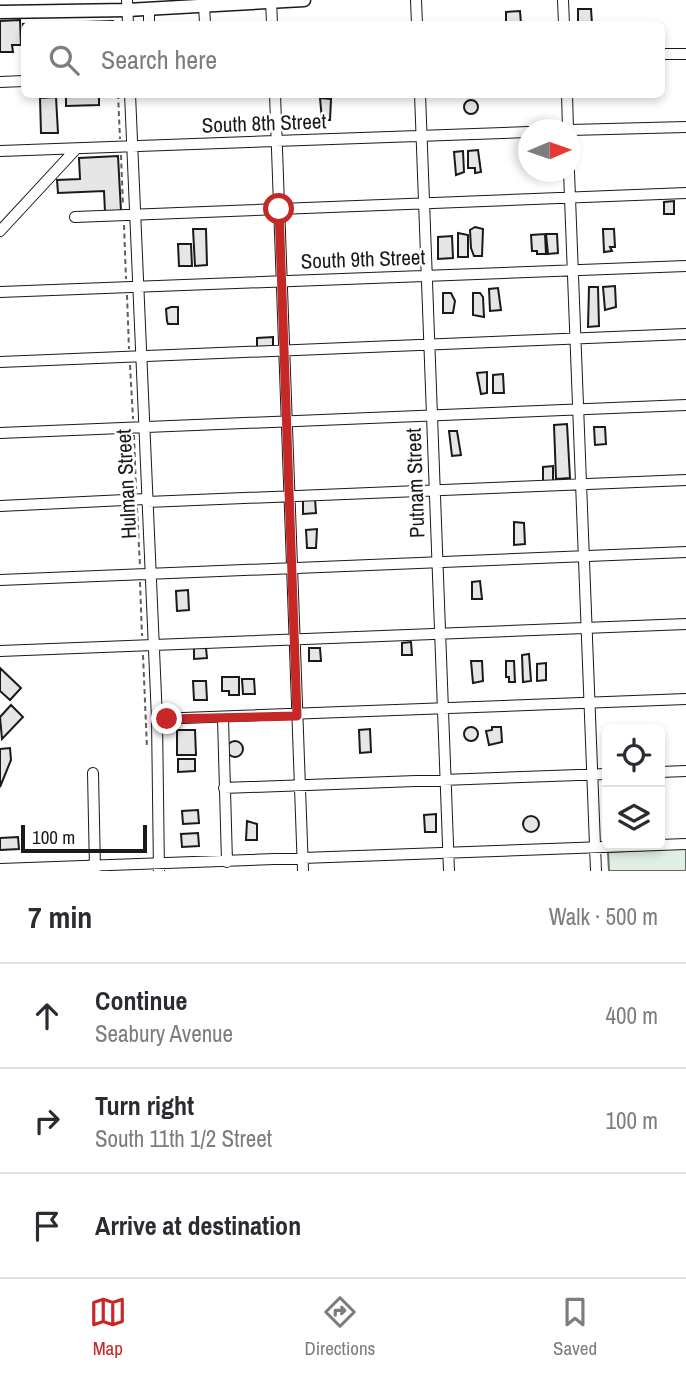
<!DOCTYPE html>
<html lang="en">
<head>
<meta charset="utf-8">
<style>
  body { margin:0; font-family:"Archivo Narrow",sans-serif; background:#f2f2f3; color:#2b2b33 }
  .controls { position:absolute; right:21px; bottom:21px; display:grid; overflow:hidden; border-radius:10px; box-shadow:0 4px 10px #0003 }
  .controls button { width:63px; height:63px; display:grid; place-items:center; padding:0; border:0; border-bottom:2px solid #e1e1e2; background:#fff; color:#2b2b33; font:35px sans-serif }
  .compass { position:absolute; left:518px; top:119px; width:63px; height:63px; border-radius:50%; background:#fff; box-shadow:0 4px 10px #0003; rotate:88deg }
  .scale { position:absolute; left:21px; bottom:18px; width:126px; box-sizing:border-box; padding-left:7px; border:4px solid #1a1a1a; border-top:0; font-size:19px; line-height:24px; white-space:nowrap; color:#1a1a1a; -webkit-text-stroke:5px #fff; paint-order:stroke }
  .stop { position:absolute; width:21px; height:21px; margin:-16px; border:5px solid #c62828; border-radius:50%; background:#fff }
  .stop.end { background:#c62828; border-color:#fff; box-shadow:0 2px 7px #0008 }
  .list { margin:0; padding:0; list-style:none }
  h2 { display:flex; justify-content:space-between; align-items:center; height:91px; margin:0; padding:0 28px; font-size:30px }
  h2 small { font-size:23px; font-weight:400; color:#7c7c81 }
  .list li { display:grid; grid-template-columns:46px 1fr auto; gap:21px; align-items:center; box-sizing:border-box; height:105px; padding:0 28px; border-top:2px solid #e1e1e2 }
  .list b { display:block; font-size:26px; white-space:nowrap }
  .list p { margin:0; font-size:23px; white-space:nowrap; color:#7c7c81 }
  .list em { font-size:23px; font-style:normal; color:#7c7c81 }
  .icon { flex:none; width:38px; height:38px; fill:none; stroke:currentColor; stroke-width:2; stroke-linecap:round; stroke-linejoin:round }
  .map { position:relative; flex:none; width:686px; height:871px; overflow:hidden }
  .search { position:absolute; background:#fff; box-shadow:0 4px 10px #0003; left:21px; right:21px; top:21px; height:77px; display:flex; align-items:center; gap:18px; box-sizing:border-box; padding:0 24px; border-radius:10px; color:#7c7c81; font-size:26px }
  .sheet { height:406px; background:#fff }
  nav { display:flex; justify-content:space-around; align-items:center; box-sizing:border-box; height:98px; border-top:2px solid #e1e1e2; background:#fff; font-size:19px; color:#7c7c81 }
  nav a { display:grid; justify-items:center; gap:4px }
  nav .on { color:#c62828 }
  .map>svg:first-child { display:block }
</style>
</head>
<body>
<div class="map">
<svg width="686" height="871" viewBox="0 0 686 871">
  <rect width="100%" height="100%" fill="#fff"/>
  <path fill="#e0efe3" stroke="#6a6a6a" stroke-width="2" d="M686,848V871H609L608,852Z"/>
  <path fill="#e6e6e6" stroke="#1a1a1a" stroke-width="2" d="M578,9H591L592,24H578Z
    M520,11L521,24H506V12Z
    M20,20L21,45H12L13,52H0V21Z
    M113,21V24H24V52L23,24Z
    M66,94H111V95L99,96V105L66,106Z
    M56,97L58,133H41L40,98Z
    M320,98L331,99L330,120H322Z
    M464 107a7 7 0 1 1 14 0a7 7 0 1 1-14 0Z
    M478,150L481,172L475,173V168H468V151Z
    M463,151L464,172L456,175L454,152Z
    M118,156L121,211L105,212L104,191L58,193L57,180L80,179L79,158Z
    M674,201V214H664V202Z
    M475,227L483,229L482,256H474L471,248L470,230Z
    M193,229H206L207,265L195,266Z
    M603,229H614L615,247H610L612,251L604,252Z
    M458,233L468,235V257H458Z
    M545,234L546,254H537V251H532L531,235Z
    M546,234H557L558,253L548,254Z
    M452,236L453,258L438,259V237Z
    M178,244H191L192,266H179Z
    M615,286L616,307L605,310L603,287Z
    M589,287H598L599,326L588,327Z
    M498,288L501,310L490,311L489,289Z
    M443,293H451L455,301L453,313H443Z
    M473,293H480L483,297L484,317L473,315Z
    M171,307H178V324H168L167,321L166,309Z
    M273,337V349L257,350V338Z
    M487,372V393L481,394L477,373Z
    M503,374L504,393H493V375Z
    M567,424L570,478L556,479L554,425Z
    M594,427H605L606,444L595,445Z
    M449,431H457L461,455L452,456Z
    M553,466V481H543V467Z
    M315,499L316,513L303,514V500Z
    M514,522L524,523L525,544L514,545Z
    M317,529L316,548H307L306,530Z
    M480,581L482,599H472V582Z
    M188,590L189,610L177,611L176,591Z
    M411,642L412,655H402V643Z
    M194,648H206L207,658L194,659Z
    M309,648H320L321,661H309Z
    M529,654L531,681L523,682L522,655Z
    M471,661H482L483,681L473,683Z
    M506,661H514L515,682H509V677H506Z
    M546,663V680L537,681V664Z
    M0,668L21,688L10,700L0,691Z
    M222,677H239V695H229V691H222Z
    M242,679H254L255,694H243Z
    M193,681H206L207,700H194Z
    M11,705L23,717L2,739L0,717Z
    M464 734a7 7 0 1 1 14 0a7 7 0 1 1-14 0Z
    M492,727H501L502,742L489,745L486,731L492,730Z
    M370,729L371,752L360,753L359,730Z
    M177,730H195L196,755H177Z
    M227 749a8 8 0 1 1 16 0a8 8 0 1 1-16 0Z
    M10,748L11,760L0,787V749Z
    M178,759H195V771L178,772Z
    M198,810L199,823L183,824L182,811Z
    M436,814V832H425L424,815Z
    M523 824a8 8 0 1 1 16 0a8 8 0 1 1-16 0Z
    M247,821L257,824V840H246Z
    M198,833L199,846L182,847L181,834Z
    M18,837L19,849L0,850V838Z"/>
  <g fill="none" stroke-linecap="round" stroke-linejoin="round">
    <g stroke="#1a1a1a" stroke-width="12">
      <path id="minor" d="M127,0L128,24
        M271,0L272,24
        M416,0L417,24
        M563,0L564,24
        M204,5L205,24
        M149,9V24
        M662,54H686
        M0,82L24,81
        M130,94L157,719L159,871
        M275,94L303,871
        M420,94L449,871
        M567,94L568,130
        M570,130L686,127
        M0,151L528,132
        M569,172L596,871
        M75,217L686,193
        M0,231L76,149
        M0,292L686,266
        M0,362L686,334
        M0,433L686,405
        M147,502L686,480
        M0,506L146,499
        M0,580L686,552
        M0,651L686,624
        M223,718L227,862
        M157,719L686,699
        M660,772L686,771
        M93,773L95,870
        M224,788L607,774
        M0,869L686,844"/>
    </g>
    <g stroke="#1a1a1a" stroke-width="15">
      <path id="major" d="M0,12L127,10L304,0"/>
    </g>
    <path stroke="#5f5f5f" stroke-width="2" stroke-dasharray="5 3.5" stroke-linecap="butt" d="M118,94L120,139
      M121,155L123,206
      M124,225L126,279
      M127,295L129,349
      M130,365L133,419
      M134,435L136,489
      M137,508L140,566
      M140,582L142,636
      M143,655L147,748"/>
    <use href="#minor" stroke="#fff" stroke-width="10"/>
    <use href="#major" stroke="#fff" stroke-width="12"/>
  </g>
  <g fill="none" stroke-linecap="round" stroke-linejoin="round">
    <path stroke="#c62828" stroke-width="9" d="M167,719L297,716L279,209"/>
  </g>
  <g text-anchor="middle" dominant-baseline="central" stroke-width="5" stroke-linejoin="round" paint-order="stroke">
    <g font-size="21" fill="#1a1a1a" stroke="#fff">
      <text transform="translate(264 123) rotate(-2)">South 8th Street</text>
      <text transform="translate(363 259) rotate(-2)">South 9th Street</text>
      <text transform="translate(415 483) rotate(-92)">Putnam Street</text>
      <text transform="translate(126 484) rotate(-93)">Hulman Street</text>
    </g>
  </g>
</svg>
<div class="controls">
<button><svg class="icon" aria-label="locate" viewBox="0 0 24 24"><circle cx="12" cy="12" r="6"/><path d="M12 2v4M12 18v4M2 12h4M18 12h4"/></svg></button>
<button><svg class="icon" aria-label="layers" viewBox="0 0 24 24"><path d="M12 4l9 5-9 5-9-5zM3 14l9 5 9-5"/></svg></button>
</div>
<svg class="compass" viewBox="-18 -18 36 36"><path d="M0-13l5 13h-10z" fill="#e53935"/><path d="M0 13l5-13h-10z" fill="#7c7c81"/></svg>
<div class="scale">100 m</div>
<div class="stop" style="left:279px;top:209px"></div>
<div class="stop end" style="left:167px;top:719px"></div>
<div class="search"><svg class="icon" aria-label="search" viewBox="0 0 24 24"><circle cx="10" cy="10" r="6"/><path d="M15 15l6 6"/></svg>Search here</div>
</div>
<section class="sheet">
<h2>7 min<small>Walk · 500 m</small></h2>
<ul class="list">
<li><svg class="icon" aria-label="ahead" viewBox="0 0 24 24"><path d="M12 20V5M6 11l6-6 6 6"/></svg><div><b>Continue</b><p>Seabury Avenue</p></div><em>400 m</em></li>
<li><svg class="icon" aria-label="right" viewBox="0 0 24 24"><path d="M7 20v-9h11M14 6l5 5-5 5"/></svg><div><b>Turn right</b><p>South 11th 1/2 Street</p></div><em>100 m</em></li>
<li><svg class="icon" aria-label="arrive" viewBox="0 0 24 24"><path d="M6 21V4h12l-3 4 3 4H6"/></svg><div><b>Arrive at destination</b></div></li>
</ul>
</section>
<nav>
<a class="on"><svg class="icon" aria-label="map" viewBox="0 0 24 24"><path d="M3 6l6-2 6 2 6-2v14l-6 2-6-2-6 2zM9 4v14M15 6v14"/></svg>Map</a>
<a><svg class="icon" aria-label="directions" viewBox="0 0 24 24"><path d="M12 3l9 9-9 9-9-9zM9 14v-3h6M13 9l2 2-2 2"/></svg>Directions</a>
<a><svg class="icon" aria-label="saved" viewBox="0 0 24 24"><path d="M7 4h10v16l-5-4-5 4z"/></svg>Saved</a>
</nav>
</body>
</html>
